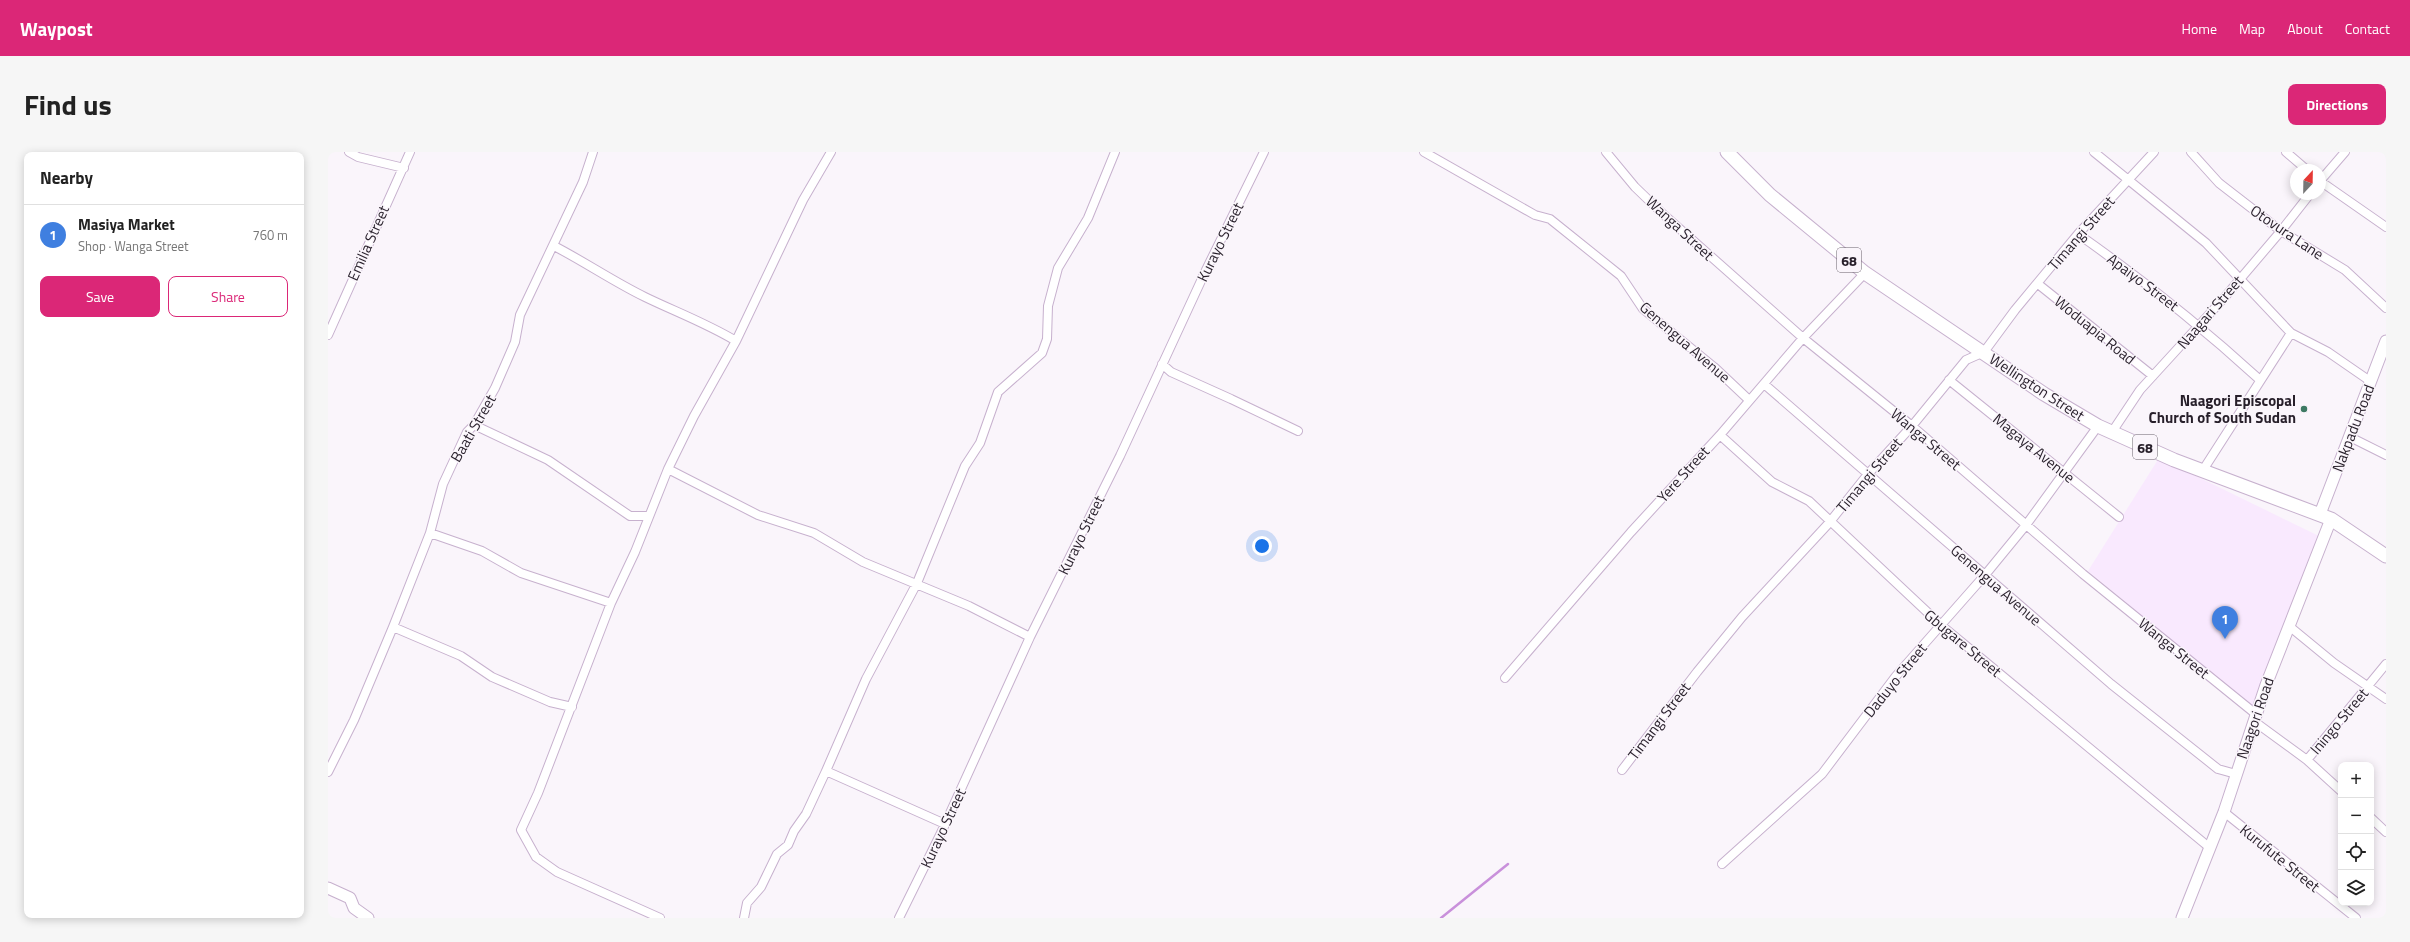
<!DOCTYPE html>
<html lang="en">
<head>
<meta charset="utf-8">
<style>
  body { margin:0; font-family:"Titillium Web",sans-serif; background:#f6f6f6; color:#222 }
  .controls { position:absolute; right:12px; bottom:12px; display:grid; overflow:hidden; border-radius:8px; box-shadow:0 2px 10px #0003 }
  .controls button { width:36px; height:36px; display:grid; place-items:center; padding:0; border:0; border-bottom:1px solid #e0e0e0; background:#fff; color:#222; font:20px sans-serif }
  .compass { position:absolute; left:1962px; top:12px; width:36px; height:36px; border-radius:50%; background:#fff; box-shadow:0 2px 10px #0003; rotate:22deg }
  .you { position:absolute; left:934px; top:394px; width:14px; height:14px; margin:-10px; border:3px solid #fff; border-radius:50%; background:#1a73e8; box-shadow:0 0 0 6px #1a73e833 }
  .badge { display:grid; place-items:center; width:26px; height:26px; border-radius:50%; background:#db2777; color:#fff; font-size:13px; font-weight:700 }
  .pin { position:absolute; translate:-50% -33px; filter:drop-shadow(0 1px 2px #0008) }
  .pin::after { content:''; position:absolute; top:21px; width:14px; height:12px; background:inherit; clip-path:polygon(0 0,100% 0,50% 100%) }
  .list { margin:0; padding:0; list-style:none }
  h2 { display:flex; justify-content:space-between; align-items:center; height:52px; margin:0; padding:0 16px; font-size:17px }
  h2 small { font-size:13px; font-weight:400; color:#767676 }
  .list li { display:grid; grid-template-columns:26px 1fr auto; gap:12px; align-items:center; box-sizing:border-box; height:60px; padding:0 16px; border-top:1px solid #e0e0e0 }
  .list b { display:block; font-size:15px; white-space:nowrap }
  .list p { margin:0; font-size:13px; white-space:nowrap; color:#767676 }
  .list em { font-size:13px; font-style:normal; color:#767676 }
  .actions { display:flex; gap:8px; padding:12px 16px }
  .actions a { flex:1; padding:9px 0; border:1px solid #db2777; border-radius:8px; text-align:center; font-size:14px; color:#db2777 }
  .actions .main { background:#db2777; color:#fff }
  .icon { flex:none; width:22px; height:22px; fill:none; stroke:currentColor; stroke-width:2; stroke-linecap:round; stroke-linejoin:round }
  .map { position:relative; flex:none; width:2058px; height:766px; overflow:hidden; border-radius:8px }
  header { display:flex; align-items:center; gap:24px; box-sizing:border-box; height:56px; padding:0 20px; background:#db2777; color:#fff }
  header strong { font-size:19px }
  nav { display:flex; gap:22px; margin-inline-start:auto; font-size:14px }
  .intro { display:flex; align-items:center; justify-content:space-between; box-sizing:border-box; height:96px; padding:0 24px }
  h1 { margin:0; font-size:28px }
  .button { padding:10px 18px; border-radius:8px; background:#db2777; color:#fff; font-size:14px; font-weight:700 }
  main { display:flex; gap:24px; padding:0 24px }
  aside { flex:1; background:#fff; border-radius:8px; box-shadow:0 2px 10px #0003 }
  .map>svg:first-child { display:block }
</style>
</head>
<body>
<header>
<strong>Waypost</strong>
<nav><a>Home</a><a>Map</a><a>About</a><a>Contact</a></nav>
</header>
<div class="intro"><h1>Find us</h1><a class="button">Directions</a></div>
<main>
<aside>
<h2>Nearby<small></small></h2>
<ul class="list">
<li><span class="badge" style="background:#3f7fe0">1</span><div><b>Masiya Market</b><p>Shop · Wanga Street</p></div><em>760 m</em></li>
</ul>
<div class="actions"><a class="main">Save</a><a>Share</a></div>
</aside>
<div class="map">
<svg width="2058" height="766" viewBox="0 0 2058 766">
  <rect width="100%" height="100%" fill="#faf5fb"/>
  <path fill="#f9e9fe" d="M1831,306L1993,385L1924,555L1760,419Z"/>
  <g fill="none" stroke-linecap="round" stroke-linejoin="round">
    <path stroke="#c990db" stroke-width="2.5" d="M1113,766L1180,712"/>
    <g stroke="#c7b1ce" stroke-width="10">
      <path id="street" d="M21,0L30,5L76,16
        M1096,0L1207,63L1222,67L1293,124L1315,157L1386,215L1421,248
        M1278,0L1307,35L1335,62L1475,186L1584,274L1755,422L1929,563
        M1766,0L1878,91L1963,181L2000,200L2042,229
        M1863,0L1891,31L1953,79L2017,118L2058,156
        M1958,0L1979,18
        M1992,29L2058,75
        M1992,29L2017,0
        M1750,82C1814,127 1874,175 1932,228
        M226,94C257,110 286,130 317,145C348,160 378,171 408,189
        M1710,132L1825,224
        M0,183L82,0
        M834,212L843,220L903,247L970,279
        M1621,228L1791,365
        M1436,232L1783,532L1890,617L1908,622
        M146,273L220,308L302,364H320
        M1784,280L1812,238L1896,146L1953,79L1982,42
        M1392,283L1444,330L1481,349L1613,473L1882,696
        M2022,285L2058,303
        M340,317L430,363L486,381L535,410L641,454L702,485
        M1875,318L1963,181
        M102,381L154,399L193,421L283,451
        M1961,474L2006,511L2058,547
        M65,475L133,504L164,525L222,550L244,555
        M1177,526L1303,380L1392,283L1475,186L1537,121
        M1927,570L1979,608L2013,639
        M1979,608L2058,512
        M1294,618L1369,520L1414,465L1501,371L1540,322L1584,274L1638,208L1656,200L1687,158L1750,82L1826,0
        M0,620L26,568L65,475L102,381L115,332L139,280L146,273L167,236L187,190L192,163L255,30L265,0
        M1896,660L2028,766
        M2043,666L2058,680
        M617,672L498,619L538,527L589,431L637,314L652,291L670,240L714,201L719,187L720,154L730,116L760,66L787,0
        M1394,712L1494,622L1568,524L1657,423L1698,373L1770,274
        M332,766L229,720L208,705L193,678L210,641L283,451L307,400L340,317L366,264L408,189L475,48L503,0
        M416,766L419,751L433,735L449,702L460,693L466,679L478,662L498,619
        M571,766L613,681L702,485L792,304L878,118L936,0"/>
    </g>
    <g stroke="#c7b1ce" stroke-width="13">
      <path id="secondary" d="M1992,362L2058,189
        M0,736L22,746L26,756L40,766
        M1854,766L1896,660L1938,533L2003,367"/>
    </g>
    <g stroke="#c7b1ce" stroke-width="15">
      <path id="primary" d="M1399,0L1442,43L1537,121L1716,242L1770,274L1846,308L2003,367L2058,404"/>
    </g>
    <use href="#street" stroke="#fff" stroke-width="8"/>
    <use href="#secondary" stroke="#fff" stroke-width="11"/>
    <use href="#primary" stroke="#fff" stroke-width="13"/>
  </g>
  <circle fill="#3d7963" stroke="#faf5fb" stroke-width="1.5" cx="1976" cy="257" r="4"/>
  <g text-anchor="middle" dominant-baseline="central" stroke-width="3" stroke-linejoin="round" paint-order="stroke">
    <g fill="#faf5fb" stroke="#665f69" stroke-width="1">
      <rect x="1509" y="96" width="24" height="24" rx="3"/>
      <rect x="1805" y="283" width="24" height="24" rx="3"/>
    </g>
    <g font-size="14" font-weight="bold" fill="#271f2a">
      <text x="1521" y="108">68</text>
      <text x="1817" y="295">68</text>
    </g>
    <g font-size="15" fill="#271f2a" stroke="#faf5fb">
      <text transform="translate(1352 76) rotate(43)">Wanga Street</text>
      <text transform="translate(1959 80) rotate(34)">Otovura Lane</text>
      <text transform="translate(1753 81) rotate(-49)">Timangi Street</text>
      <text transform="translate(892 90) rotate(-64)">Kurayo Street</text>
      <text transform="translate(40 91) rotate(-66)">Emilia Street</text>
      <text transform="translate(1815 130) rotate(37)">Apaiyo Street</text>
      <text transform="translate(1882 160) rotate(-49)">Naagari Street</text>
      <text transform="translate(1767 178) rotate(39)">Woduapia Road</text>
      <text transform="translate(1357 190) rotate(41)">Genengua Avenue</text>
      <text transform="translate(1709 235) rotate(33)">Wellington Street</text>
      <text transform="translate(145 276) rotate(-60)">Baati Street</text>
      <text transform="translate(2025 276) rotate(-69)">Nakpadu Road</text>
      <text transform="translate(1598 287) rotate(40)">Wanga Street</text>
      <text transform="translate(1706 296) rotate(39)">Magaya Avenue</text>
      <text transform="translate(1355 322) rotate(-48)">Yere Street</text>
      <text transform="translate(1541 323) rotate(-50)">Timangi Street</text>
      <text transform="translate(753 383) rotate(-64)">Kurayo Street</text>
      <text transform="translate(1668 433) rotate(41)">Genengua Avenue</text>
      <text transform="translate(1635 491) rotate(40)">Gbugare Street</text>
      <text transform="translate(1846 496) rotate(39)">Wanga Street</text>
      <text transform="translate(1567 528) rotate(-51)">Daduyo Street</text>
      <text transform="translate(1927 566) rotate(-71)">Naagori Road</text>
      <text transform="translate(1331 569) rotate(-53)">Timangi Street</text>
      <text transform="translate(2011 569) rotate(-50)">Iningo Street</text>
      <text transform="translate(615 676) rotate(-65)">Kurayo Street</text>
      <text transform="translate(1952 706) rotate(39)">Kurufute Street</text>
    </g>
    <g font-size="15" font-weight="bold" fill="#271f2a" stroke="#faf5fb" text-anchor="end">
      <text x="1968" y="248">Naagori Episcopal<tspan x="1968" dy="17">Church of South Sudan</tspan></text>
    </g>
  </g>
</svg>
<div class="controls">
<button>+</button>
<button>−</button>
<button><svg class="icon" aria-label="locate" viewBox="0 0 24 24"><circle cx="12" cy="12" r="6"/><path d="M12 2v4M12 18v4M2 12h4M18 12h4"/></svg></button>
<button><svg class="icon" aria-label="layers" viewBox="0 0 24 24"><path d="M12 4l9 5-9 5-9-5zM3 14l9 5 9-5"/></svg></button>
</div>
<svg class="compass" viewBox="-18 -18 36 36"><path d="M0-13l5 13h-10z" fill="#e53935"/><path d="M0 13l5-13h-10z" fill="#767676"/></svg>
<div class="you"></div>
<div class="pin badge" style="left:1897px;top:487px;background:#3f7fe0">1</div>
</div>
</main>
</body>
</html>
